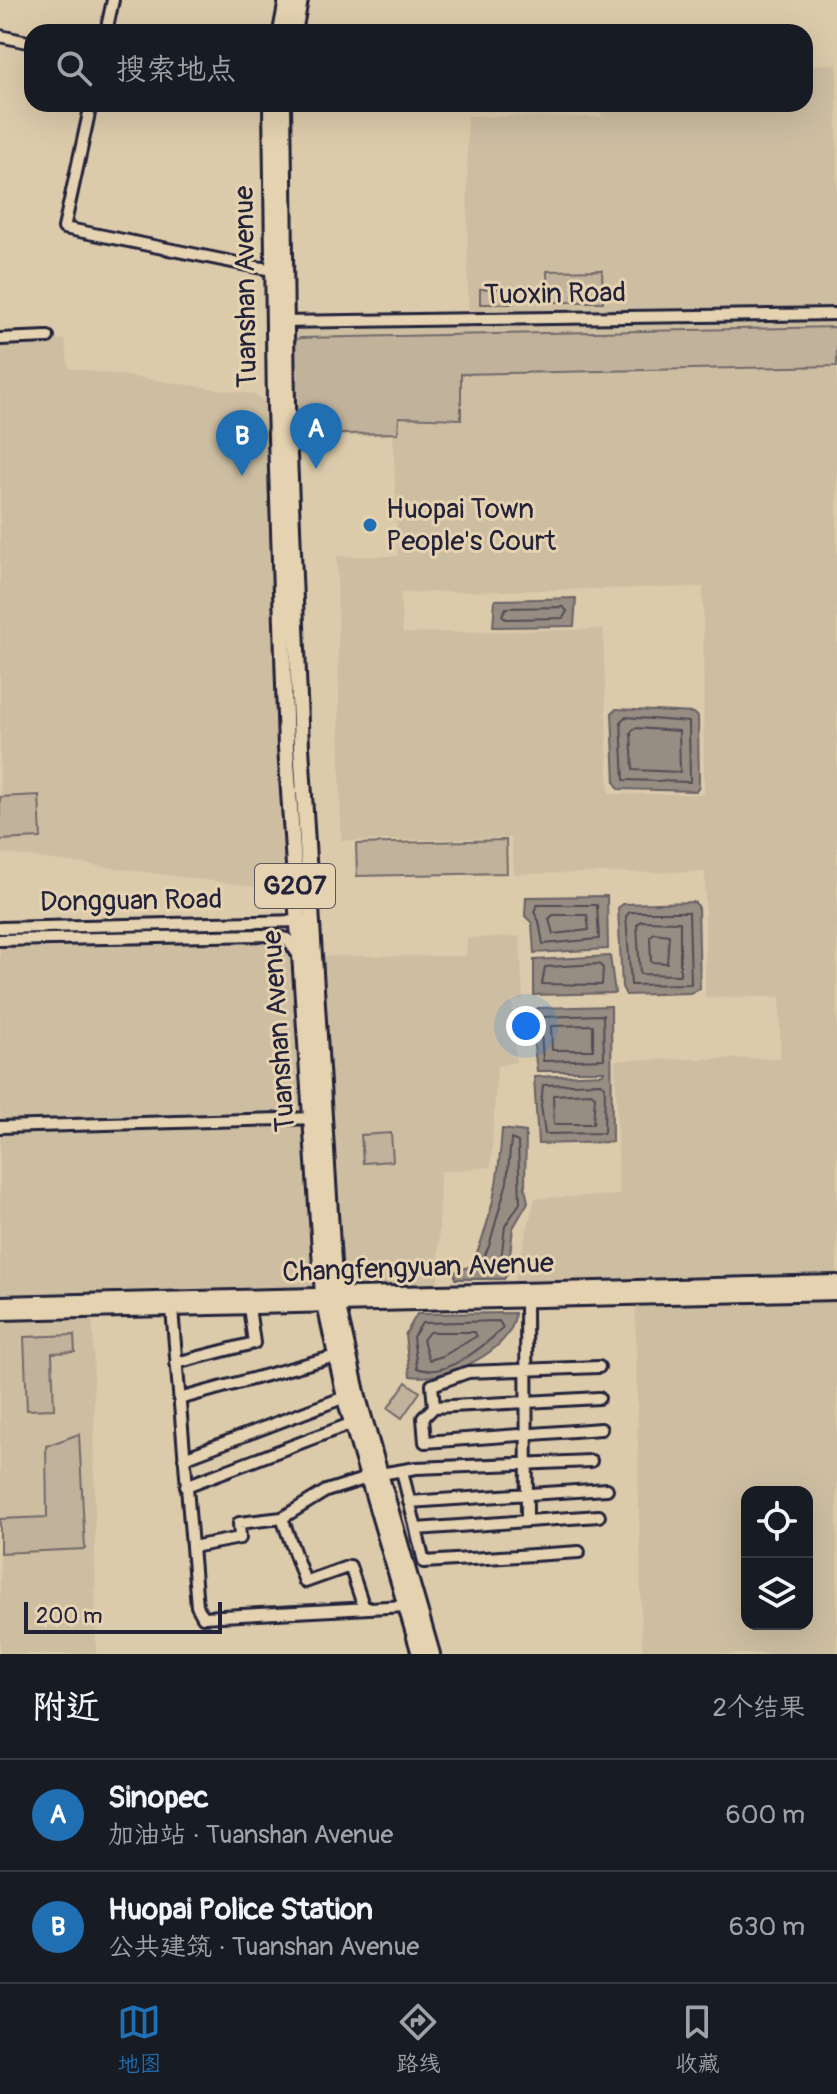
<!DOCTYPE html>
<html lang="zh">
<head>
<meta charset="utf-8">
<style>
  body { margin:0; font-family:Pangolin,"LXGW WenKai TC",sans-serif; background:#20242c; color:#f1f3f6 }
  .controls { position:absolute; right:24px; bottom:24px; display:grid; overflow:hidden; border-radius:16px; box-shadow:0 8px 32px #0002 }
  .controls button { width:72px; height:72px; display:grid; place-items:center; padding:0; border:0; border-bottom:2px solid #363941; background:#171b24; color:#f1f3f6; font:40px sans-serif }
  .scale { position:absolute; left:24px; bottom:20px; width:198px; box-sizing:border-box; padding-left:8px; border:4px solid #22223b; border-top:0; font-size:22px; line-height:28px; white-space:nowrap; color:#22223b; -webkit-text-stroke:6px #e4d2b0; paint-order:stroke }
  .you { position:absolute; left:526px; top:1026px; width:28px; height:28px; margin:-20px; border:6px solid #fff; border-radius:50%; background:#1a73e8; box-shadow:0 0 0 12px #1a73e833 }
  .badge { display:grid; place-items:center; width:52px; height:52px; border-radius:50%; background:#1f6fb2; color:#fff; font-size:26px; font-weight:700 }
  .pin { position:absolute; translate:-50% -66px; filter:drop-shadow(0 2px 4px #0008) }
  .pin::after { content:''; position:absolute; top:42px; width:28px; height:24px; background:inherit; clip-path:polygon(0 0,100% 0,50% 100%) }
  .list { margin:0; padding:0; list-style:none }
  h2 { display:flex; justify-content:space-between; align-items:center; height:104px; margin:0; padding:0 32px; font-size:34px }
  h2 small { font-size:26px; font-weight:400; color:#9ea1a6 }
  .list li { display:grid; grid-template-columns:52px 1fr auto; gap:24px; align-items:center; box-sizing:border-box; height:112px; padding:0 32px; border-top:2px solid #363941 }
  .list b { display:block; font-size:30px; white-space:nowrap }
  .list p { margin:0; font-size:26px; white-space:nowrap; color:#9ea1a6 }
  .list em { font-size:26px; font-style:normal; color:#9ea1a6 }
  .icon { flex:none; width:44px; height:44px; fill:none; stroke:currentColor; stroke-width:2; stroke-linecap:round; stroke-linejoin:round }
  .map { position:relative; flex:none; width:837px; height:1654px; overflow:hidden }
  .search { position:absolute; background:#171b24; box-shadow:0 8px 32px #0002; left:24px; right:24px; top:24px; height:88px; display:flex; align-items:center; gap:20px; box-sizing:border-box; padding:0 28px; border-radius:24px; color:#9ea1a6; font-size:30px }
  .sheet { height:328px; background:#171b24 }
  nav { display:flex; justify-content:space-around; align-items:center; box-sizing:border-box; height:112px; border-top:2px solid #363941; background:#171b24; font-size:22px; color:#9ea1a6 }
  nav a { display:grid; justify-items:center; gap:4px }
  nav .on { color:#1f6fb2 }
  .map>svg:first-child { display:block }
</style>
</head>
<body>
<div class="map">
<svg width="837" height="1654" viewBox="0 0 837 1654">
  <rect width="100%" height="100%" fill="#dccbab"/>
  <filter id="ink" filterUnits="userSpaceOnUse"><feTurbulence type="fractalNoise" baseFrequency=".0125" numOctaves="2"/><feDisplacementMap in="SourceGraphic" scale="16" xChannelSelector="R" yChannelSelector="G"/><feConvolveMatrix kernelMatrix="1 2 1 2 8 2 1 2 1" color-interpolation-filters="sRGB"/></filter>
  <g filter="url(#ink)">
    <path fill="#cdbea2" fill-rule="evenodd" d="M837,64V1282L512,1290L535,1198L619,1195L615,1060L780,1058V997H705V872L514,874L511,838L341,841L337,556H398L393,435L288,439L286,322L468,319L467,116L601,117L602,104H805V65ZM703,587L704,794H609L603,629L403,633L400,593Z
      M48,337L65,340L69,368L253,394L275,407L296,892L0,853V339Z
      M298,926L323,1295L93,1302L96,1654H0V933Z
      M520,936L523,999L512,1001L516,1062L497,1066L491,1167L440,1172L438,1292L335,1294L314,956H466L467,938Z
      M837,1293V1654H642L635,1298ZM747,1492H807V1624H747Z"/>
    <path fill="#c1b29b" stroke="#726a6b" stroke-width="2" d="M602,270L603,302H548L547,271Z
      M510,288L511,304H480V289Z
      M837,327V366L461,374V419L399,417L398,433L293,435L290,343L300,338Z
      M39,795L41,838L0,840V797Z
      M506,840L507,873L357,876L356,844Z
      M391,1133L393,1161L363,1163L361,1135Z
      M74,1335L75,1352L52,1353L54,1409L27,1410L24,1337Z
      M406,1382L420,1392L402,1418L388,1408Z
      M79,1434L85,1549L0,1553V1519L47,1517L46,1446Z"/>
    <path fill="#988d82" stroke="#696266" stroke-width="2" d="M576,598L574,626L493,627L495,600Z
      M616,709L694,713L698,717L699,786L696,791L619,789L615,783L612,713Z
      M607,896L608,949L534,953L532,923L525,916L526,897Z
      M694,902L698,906L700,989L690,993L626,995L622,987L618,908L623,904Z
      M610,956L615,993L534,995V960Z
      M611,1006L612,1142L538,1144L534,1077L603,1074L604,1071H537L530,1015L538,1008Z
      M502,1129L526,1132L525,1188L528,1202L513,1228L508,1273L504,1279H455V1272L471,1266C492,1222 499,1177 502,1129Z
      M515,1313C514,1352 443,1382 410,1376L405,1335L417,1314Z"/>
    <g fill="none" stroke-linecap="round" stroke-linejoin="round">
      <path stroke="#514d57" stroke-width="2" d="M563,607L567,611L563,618L506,619L502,615L506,608Z
        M625,717L689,722L690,782L624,780L621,721Z
        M635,728L679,731L680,772L633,770L631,732Z
        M537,905H597L599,939L543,944L539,921L534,912Z
        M630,912H689L691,984L631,985L626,916Z
        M553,915H587L589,930L553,934L549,919Z
        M641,921L680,922V975L640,974L637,925Z
        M654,933L669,935L667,963L651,962L650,937Z
        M599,964L603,968L602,985L542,984L545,967Z
        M603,1015L604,1059L543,1061L540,1017Z
        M593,1025V1050H552L551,1026Z
        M601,1083L605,1086L604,1133L545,1134L541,1106L543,1085Z
        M591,1093L595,1096L593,1124H554L553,1095Z
        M511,1139L518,1142L520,1203L505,1226L500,1269L483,1271L480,1266L489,1246L507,1182Z
        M499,1321L503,1328C484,1346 444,1380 417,1368L413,1337L422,1323Z
        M429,1332H474L477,1336L443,1356L429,1360L423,1340Z"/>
      <path stroke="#696266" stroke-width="2" d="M391,1479L439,1654"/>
      <g stroke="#22223b" stroke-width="16">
        <path id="minor" d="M106,32L113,0
          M0,36L32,43
          M91,104L64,228L272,270
          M280,322L837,314
          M0,339L48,337
          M0,928L302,921
          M0,940L264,935L287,939L300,957
          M0,1127L318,1118
          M526,1301L527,1521
          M172,1309L197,1606L203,1617L406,1606
          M176,1363L254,1343L249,1307
          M599,1367L468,1372L432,1385L434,1407L423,1418L425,1442L601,1429
          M179,1399L336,1356
          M434,1407L599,1398
          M184,1458L345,1397
          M402,1471L424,1562L579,1552
          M186,1486L353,1423
          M409,1502L607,1489
          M282,1518L305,1582L350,1566L364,1608
          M416,1529L599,1516
          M192,1547L240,1538L239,1523L282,1518L326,1491L380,1474L416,1468L591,1461"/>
      </g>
      <g stroke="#22223b" stroke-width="18">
        <path id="major" d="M0,1303L837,1282
          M0,1313L837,1293"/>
      </g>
      <g stroke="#22223b" stroke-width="20">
        <path id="highway" d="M281,32L287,0
          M294,32L300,0
          M271,104L275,407L286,747L323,1295L346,1402L420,1654
          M283,104L287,406L301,747L335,1294L359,1401L432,1654"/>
      </g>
      <use href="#minor" stroke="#e4d2b0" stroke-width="10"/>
      <use href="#major" stroke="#e4d2b0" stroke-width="12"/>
      <use href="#highway" stroke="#e4d2b0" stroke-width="14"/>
    </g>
  </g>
  <circle fill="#1f6fb2" stroke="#e4d2b0" stroke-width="3" cx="370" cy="525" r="8"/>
  <g text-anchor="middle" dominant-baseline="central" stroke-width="6" stroke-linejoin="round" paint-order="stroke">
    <rect fill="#e4d2b0" stroke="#5c575e" stroke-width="2" x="255" y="864" width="80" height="44" rx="6"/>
    <g font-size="26" font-weight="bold" fill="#22223b">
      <text x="295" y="886">G207</text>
    </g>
    <g font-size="28" fill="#22223b" stroke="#e4d2b0">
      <text transform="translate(246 287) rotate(-91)">Tuanshan Avenue</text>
      <text transform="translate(555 294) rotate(-1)">Tuoxin Road</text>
      <text transform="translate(131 901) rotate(-1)">Dongguan Road</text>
      <text transform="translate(279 1031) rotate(-94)">Tuanshan Avenue</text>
      <text transform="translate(418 1268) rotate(-2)">Changfengyuan Avenue</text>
    </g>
    <g font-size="28" fill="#22223b" stroke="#e4d2b0" text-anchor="start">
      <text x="386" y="509">Huopai Town<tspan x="386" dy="32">People's Court</tspan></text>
    </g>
  </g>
</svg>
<div class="controls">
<button><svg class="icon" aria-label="locate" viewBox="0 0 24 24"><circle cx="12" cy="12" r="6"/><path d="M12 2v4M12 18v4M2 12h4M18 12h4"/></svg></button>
<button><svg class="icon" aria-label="layers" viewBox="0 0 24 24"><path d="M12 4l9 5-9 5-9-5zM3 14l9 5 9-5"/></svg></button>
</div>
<div class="scale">200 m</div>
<div class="you"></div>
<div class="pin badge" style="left:316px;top:469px">A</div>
<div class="pin badge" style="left:242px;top:476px">B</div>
<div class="search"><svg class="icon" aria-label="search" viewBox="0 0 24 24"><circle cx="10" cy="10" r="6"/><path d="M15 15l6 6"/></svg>搜索地点</div>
</div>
<section class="sheet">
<h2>附近<small>2个结果</small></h2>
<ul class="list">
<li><span class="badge">A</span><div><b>Sinopec</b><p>加油站 · Tuanshan Avenue</p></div><em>600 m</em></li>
<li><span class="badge">B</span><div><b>Huopai Police Station</b><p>公共建筑 · Tuanshan Avenue</p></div><em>630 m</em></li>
</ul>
</section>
<nav>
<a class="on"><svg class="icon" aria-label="map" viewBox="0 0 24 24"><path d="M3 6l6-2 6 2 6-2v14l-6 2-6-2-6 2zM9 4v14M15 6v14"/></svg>地图</a>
<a><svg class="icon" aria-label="directions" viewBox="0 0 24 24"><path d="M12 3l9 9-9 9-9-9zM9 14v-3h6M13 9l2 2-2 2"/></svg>路线</a>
<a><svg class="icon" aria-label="saved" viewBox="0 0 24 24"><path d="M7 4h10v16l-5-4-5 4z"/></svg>收藏</a>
</nav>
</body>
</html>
